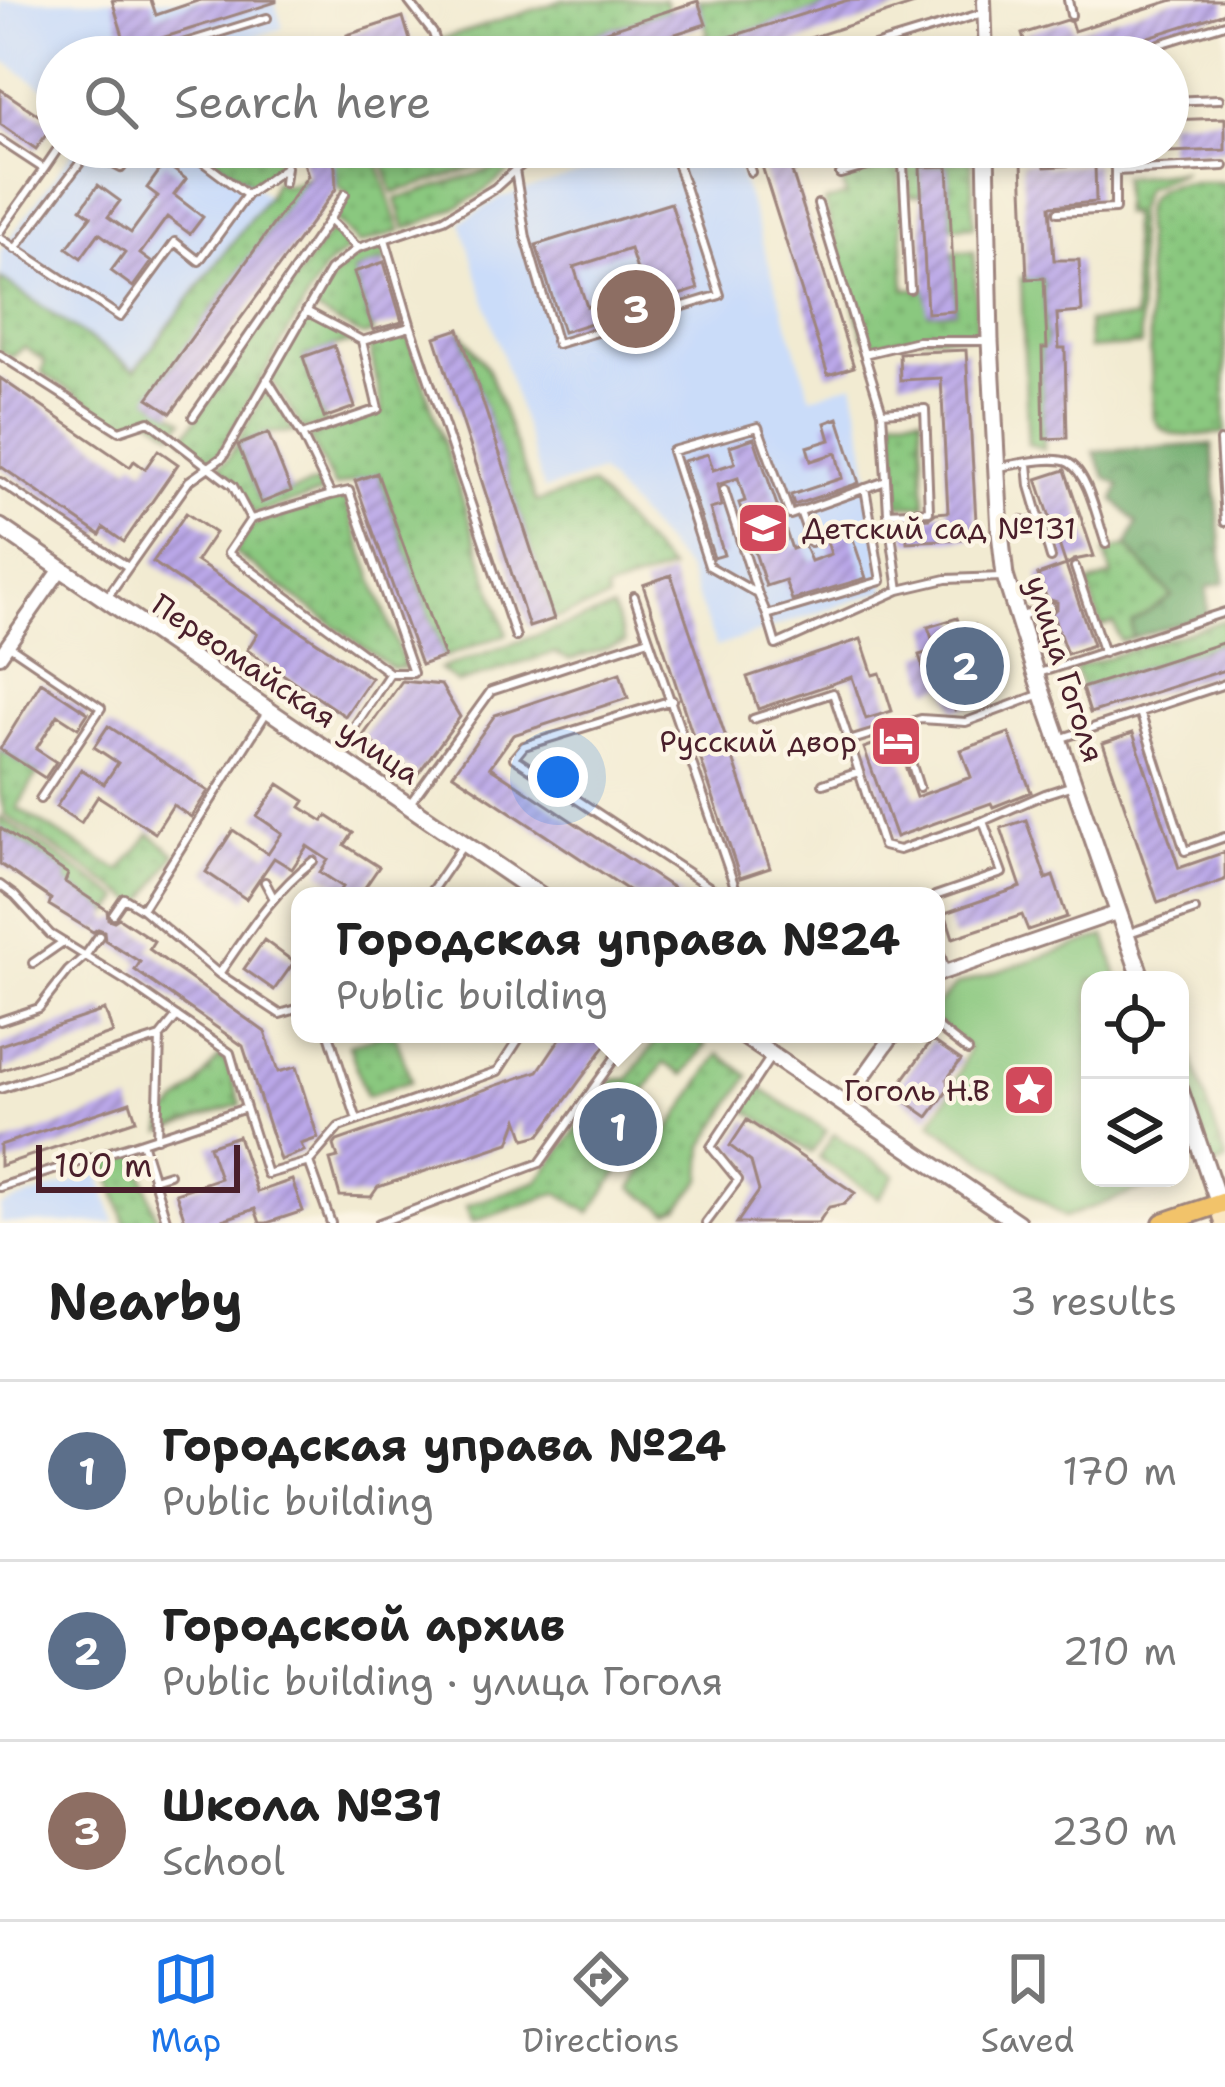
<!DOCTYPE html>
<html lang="en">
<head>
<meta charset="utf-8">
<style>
  body { margin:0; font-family:"Shantell Sans",sans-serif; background:#f2f2f2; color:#222 }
  .controls { position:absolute; right:36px; bottom:36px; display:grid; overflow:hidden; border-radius:24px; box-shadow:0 6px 18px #0003 }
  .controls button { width:108px; height:108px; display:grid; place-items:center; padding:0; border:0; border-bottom:3px solid #e0e0e0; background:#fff; color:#222; font:60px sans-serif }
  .scale { position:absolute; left:36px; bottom:30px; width:204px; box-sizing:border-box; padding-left:12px; border:6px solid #4a1f2b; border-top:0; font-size:33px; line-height:42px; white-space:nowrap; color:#4a1f2b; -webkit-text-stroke:9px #fcf5e5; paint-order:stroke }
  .you { position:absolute; left:558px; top:777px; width:42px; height:42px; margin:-30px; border:9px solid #fff; border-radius:50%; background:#1a73e8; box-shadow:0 0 0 18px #1a73e833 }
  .badge { display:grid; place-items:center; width:78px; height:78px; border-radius:50%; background:#1a73e8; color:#fff; font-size:39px; font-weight:700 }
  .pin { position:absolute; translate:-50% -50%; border:6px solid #fff; box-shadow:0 3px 12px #0006 }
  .popup { position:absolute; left:291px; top:887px; width:654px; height:156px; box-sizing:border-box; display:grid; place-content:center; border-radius:24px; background:#fff; filter:drop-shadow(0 3px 9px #0005); font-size:39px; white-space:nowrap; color:#767676 }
  .popup b { font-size:45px; color:#222 }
  .popup::after { content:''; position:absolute; left:50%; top:100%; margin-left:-24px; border:24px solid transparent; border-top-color:#fff }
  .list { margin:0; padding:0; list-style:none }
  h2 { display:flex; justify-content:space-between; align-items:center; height:156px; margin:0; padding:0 48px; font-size:51px }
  h2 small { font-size:39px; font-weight:400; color:#767676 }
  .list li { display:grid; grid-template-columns:78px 1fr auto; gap:36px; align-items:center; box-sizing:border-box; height:180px; padding:0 48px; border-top:3px solid #e0e0e0 }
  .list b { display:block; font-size:45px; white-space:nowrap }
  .list p { margin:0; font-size:39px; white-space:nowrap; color:#767676 }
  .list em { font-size:39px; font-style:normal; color:#767676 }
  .icon { flex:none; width:66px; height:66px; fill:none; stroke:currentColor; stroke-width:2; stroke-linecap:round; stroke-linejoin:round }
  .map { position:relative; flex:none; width:1225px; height:1223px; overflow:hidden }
  .search { position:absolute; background:#fff; box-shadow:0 6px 18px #0003; left:36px; right:36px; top:36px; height:132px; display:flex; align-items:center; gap:30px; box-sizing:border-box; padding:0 42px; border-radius:66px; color:#767676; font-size:45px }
  .sheet { height:696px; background:#fff }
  nav { display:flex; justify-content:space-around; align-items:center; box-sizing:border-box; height:168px; border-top:3px solid #e0e0e0; background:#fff; font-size:33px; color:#767676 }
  nav a { display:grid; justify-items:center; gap:6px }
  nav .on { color:#1a73e8 }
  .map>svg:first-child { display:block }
</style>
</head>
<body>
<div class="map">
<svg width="1225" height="1223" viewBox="0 0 1225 1223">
  <defs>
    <pattern id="grass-dots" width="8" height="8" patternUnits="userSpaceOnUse" patternTransform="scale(3)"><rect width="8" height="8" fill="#8ac87f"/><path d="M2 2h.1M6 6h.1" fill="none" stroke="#79ab6e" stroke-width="1.8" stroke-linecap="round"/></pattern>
    <pattern id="forest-crowns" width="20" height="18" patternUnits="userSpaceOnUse" patternTransform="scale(3)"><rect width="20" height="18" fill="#6fac6e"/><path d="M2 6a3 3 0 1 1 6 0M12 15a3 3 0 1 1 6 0" fill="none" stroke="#5d8b5b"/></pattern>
    <pattern id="building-hatch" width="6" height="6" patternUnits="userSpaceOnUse" patternTransform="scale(3)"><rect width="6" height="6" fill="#baa7e8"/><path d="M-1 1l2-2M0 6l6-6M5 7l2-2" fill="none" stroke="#9987bc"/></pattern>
  </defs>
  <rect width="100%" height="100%" fill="#fcf5e5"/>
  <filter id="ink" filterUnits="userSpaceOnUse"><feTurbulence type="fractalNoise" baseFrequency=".00833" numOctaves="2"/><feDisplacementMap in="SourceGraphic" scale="24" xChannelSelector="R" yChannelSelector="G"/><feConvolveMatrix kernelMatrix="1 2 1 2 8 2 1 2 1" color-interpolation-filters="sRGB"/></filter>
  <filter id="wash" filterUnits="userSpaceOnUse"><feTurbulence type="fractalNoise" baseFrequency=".004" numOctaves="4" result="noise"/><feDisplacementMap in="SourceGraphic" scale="48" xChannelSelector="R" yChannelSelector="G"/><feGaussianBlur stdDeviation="2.7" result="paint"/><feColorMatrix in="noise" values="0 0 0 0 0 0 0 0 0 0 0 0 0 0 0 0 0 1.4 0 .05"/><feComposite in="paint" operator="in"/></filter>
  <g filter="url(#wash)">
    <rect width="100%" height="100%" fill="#f2ebd2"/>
    <path fill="#cadcf9" d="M0,0H274L283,28L191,57H57V98L0,58Z
      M76,147H101L118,159L128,147H196L268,196L135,370L0,278V252Z
      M666,147H732L811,397L853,383L862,425L885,590L716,647L687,570L600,472L544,490L461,222L500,198Z
      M99,1174L115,1223H0V1206Z"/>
    <path fill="url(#grass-dots)" stroke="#6a7455" stroke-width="3" d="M564,0H665L668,11L525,57H447L442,39Z
      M698,0H848L711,43L714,57H689L687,51L708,34Z
      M198,147H273L280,166L253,184Z
      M329,147H373L400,231L359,244L334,219L348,194L339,187Z
      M378,147H443L447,158L482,147H502L506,159L393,193Z
      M971,160L974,226L951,227L948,166L921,167L922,195L910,196L908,163Z
      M509,164L511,170C480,198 444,215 405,229L396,199Z
      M899,165L905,289L926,288L928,313L955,311L952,252H974L977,335L917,336L874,344L864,337L824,202L846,195L842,181Z
      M1184,171L1144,189L1136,212L1141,345L1089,349L1088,322L1135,319L1130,212L1123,214L1122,177Z
      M308,176L149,398L184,420L173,433L149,416L121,423L42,373L45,361L24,347L12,357L0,350V278L135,370L268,196L275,181L288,186Z
      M1222,182L1225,184V433C1200,434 1168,444 1154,419L1143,212C1151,176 1192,183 1222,182Z
      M331,230L350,248L325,268L218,454L211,459L183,438Z
      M382,245L387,260L354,272L373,333L363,336L312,309C333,275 345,259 382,245Z
      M307,316L356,343L334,346L303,357L326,423L304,431L271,379Z
      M459,329L487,367L536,502L591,485L670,570L606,591L608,600L554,619Z
      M407,333L507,634L444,657L378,474L335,487L309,437L383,412L369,344Z
      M267,389L294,432L268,433L239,445L260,502L319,482L323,493L254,514L238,484L219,466L228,459Z
      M921,415L925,505H899L894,416Z
      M344,498L405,668H392L235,553L252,525Z
      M1127,546L1172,597L1133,623L1132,638L1120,641L1114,623L1101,626L1088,584L1112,576L1105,552Z
      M613,609L625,643L570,660L553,653L458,683L439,669Z
      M1225,620V642L1082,688L1075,668Z
      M0,749L38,773L17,808L120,871L150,834L175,854L142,906L5,815L0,795Z
      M0,817L121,899L111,913L65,882L68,874L0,828Z
      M1180,1021L1225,1157V1162L1212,1167L1180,1070Z
      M384,1034H395L411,1081L366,1096L349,1045Z
      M653,1034H690L706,1045L684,1075L664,1063L639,1100L658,1114L644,1133L613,1113L593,1143L624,1164L590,1213L558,1193L472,1222L466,1206L538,1181L614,1080L628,1079L654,1044Z
      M719,1054L749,1076L704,1146L702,1179L679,1208L669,1212L632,1188Z
      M220,1056L225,1060L241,1104L162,1132L165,1116L197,1086Z
      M758,1087L827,1131L812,1153L743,1108Z
      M834,1134L895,1175L879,1198L819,1158Z
      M136,1152L158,1223H125L106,1162Z"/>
    <path fill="url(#forest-crowns)" stroke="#5c664c" stroke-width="3" d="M1212,444L1224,583L1207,587V615L1132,638V623L1172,596L1127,546L1137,523L1114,500L1120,485L1106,478L1094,452Z"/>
    <path fill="#8ac87f" stroke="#6a7455" stroke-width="3" d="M1021,278H1044L1047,348L1042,349L1044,449L1028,444Z
      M1105,936L1119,980H1090V1178H1173L1065,1217L931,1123L953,1088L969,1048L936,1021V1006L956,985Z"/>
    <g id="blocks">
      <path fill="url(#building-hatch)" fill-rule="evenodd" d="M112,0H151L156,15L200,0H276V2L127,49Z
        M848,0H921V2L752,57H714L710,43Z
        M1173,0H1225V13L1085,57H1029L1022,34L1066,20L1071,22L1074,31Z
        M698,1L706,24L605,57H532V55Z
        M403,17L415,57H354L347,35Z
        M0,89L53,125L36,149L0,124Z
        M1225,118V150L1168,152V120Z
        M299,147H329L335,167L336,189L171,413L148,398L308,176Z
        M756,147H864L865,149L792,172L854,367L828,375Z
        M1044,162L1045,167L1095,164L1096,202L1050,206L1054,260H1079L1082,312L1057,314L1059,348H1065L1067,438L1044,439L1042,348H1047L1044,278L1027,279L1022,163Z
        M165,163L186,179L174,195L203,217L190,234L167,217L140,254L151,262L133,287L111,271L125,252L99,233L81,258L67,248L91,216L81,209L98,185L120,201L108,217L131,233L158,196L147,188Z
        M948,166L955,311L927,313L920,167Z
        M671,203L698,289L563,332L536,245ZM630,249L643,288L587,307L574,267Z
        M384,262L402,322L373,330L354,272Z
        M459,329L554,619L529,627L435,337Z
        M334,346L355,407L324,418L303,357Z
        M966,350L977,538L907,542L905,520L929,518L936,513L948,512L941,378L900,380L899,353Z
        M0,378L130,467L134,461L145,469L158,450L178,464L124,542L104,528L100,535L0,466Z
        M838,418L859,483L794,505L791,495L842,478L836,453L811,461L807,447L830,440L825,423Z
        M268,433L291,491L261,503L238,445Z
        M754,438L792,549L804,545L811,561L831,554L826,538L850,530L866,578L792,600L785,580L766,586L739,503L745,501L738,478L717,485L721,506L710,509L724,555L714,558L683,461L708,454L713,470L735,463L730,446Z
        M1065,470L1094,556L1074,560L1066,565L1037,479Z
        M377,473L444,657L421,665L355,481Z
        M186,513L215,533L196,561L371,678L345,716L247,650L257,634L153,562Z
        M1066,565L1093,645L1067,654L1052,613L1057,608V602L1047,599L1038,575Z
        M671,575L770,868L740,878L643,585Z
        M957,618L961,629L975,625L994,683L984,686L988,700L955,710L946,685L930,690L919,655L936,650L928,627Z
        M861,639L873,675L880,673L892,711L866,719L852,677L758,709L747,677Z
        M1225,642V670L1090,713L1082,688Z
        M620,673L628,698L513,735L490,767L685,896H637L453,774L495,715Z
        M402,681L441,685L460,717L417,775L363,736Z
        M41,682L88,713L78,728L58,715L36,749L56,762L45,778L0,749Z
        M108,726L208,791L191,817L173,805L155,833L98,796L81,823L56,807L81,769L104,784L118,763L94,747Z
        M1009,733L1031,792L993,807L991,803L896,837L864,748L895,737L916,797L971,777L961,750Z
        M1133,733L1179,868L1225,852V880L1158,903L1103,743Z
        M279,784L305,801L301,807L323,821L327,816L353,833L345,845L379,867L359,896H337L343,887L320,872L328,860L307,846L292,869L274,858L246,899L206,872L233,830L268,854L282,833L257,816Z
        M1026,820L1046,879L1053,876L1067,917L1028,930L1022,915L953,938L945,913L1021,887L1001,828Z
        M0,828L68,874L65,882L107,910L108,919L114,921L119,918L154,941L149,949L265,1032L278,1072L296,1067L318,1138L301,1144L304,1151L280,1160L243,1046L135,970L140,962L105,940L104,931L98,929L93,932L49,905L51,899L0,864Z
        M264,940L294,962L274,990L244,969Z
        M105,1010L113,1033L0,1071V1045Z
        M563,1034H614L540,1135L525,1139L518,1119L509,1143L378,1187L371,1197L340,1196L330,1160L338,1158L334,1145L337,1141L538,1071Z
        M932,1040L961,1060L947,1079L948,1090L928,1117L901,1098L899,1085Z
        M130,1102L136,1120L0,1166V1145Z
        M747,1120L855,1193L844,1204L829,1207L818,1223H737L759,1191L751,1162L730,1146Z
        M238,1136L257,1192L292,1180L303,1211L267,1223H260L255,1209L213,1223H186L176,1193L220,1178L209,1146Z"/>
    </g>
  </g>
  <g filter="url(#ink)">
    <use href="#blocks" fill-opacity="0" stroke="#9e857e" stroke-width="3"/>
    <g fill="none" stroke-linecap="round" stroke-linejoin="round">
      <g stroke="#9e857e" stroke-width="12">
        <path id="service" d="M1068,0L1071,15
          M409,2L433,33L441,57
          M202,38L208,57
          M153,53L267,18
          M219,57L247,50L249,57
          M668,57L685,52L686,57
          M838,57L983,13
          M1117,57L1225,24
          M1168,101L1219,99
          M0,140L44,169L0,231
          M183,147L247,195
          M279,147L286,167L284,183
          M559,147L536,154L515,170L526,238L557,344L720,295L672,147
          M743,147L751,172
          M902,147L910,289
          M1113,147L1115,171L1224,166
          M44,169L59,147
          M840,174L902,156L982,155
          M818,204L882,412L925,409L929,511L888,513L899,590
          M1058,212L1115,209V171
          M329,220L345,194
          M0,238L120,317L175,242L199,261L247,195L286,167
          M385,239L411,327L516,637
          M15,249L89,151L121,168L137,147
          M306,311L361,340
          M864,354L918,341H990
          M0,355L119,431L149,421L233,486L250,518
          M267,379L302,435L331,495L349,491L413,673H390
          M882,412L888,513
          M193,417L329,220L358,248
          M302,435L378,409L362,341L410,327
          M1220,441L1225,522
          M1028,464L1030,486L1051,558
          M1000,467C1016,464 1055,455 1069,463C1089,474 1098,523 1106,544
          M0,482L128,567
          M865,488L881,581L767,615L776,645L899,590L946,579L1002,577
          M724,490L758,594L709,566L672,451L758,427L790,515L886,481
          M331,495L251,519L228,553L390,673L337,753
          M800,511L811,542
          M1022,520L1040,524
          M1075,567L1104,653
          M758,594L767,615
          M108,596L189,481L223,457L330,270L358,248L444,219L495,188L515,170L508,147
          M634,596L737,893L734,896
          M1019,617L1050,606
          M8,645L101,708L40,799
          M1039,673L1225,612
          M672,700L524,746L514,758L723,896
          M1140,712L1185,851L1225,837
          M753,719L833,693L849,741
          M900,727L919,787
          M1059,739L1225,684
          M823,784L859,772
          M411,802L491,691L649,639
          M983,821L899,850L883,846L849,741L921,719L966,722L1041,694
          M265,882L273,897
          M0,885L15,896L50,934L129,983L230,1053L246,1108L142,1142L167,1223
          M428,896L463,845
          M935,896L1002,873L983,821L1045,794L1070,786
          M142,909L219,974C248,932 273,892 313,861
          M113,914L124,898L142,909L267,712
          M1129,933L1195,910
          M936,943L945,969
          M33,963L63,942
          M219,974L280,1014L300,1008
          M0,1021L39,1008L68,971L85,956L99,936
          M936,1026L968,1051
          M329,1034L357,1120
          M0,1089L160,1037L177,1016
          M246,1108L267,1174L309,1162L331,1223
          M157,1138L160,1037
          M309,1162L339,1127L498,1071L522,1034
          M153,1179L169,1174
          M0,1187L142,1142
          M379,1223L540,1163L632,1034
          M706,1223L738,1180L711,1147L770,1058"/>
      </g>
      <g stroke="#9e857e" stroke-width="18">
        <path id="minor" d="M984,0L986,57
          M0,656L61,569
          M936,975L1119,912
          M844,1104L894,1034"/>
      </g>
      <g stroke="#9e857e" stroke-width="21">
        <path id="tertiary" d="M986,147L990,341L1000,532L1005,576L1036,675L1142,980
          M0,527L541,896
          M741,1034L1018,1223
          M1180,1090L1219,1204"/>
      </g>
      <g stroke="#9e857e" stroke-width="22">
        <path id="secondary" d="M1219,1204L1224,1223"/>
      </g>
      <g stroke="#9e857e" stroke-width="24">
        <path id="primary" d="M1163,1223L1225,1202"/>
      </g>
      <use href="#service" stroke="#fff" stroke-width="6"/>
      <use href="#minor" stroke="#fff" stroke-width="12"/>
      <use href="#tertiary" stroke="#fff" stroke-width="15"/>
      <use href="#secondary" stroke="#fae7c3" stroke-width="16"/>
      <use href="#primary" stroke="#f2c36a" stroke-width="18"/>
    </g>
  </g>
  <defs>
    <g id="school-square" transform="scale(2.7)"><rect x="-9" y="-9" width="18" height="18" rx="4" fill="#d1495b" stroke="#fcf5e5"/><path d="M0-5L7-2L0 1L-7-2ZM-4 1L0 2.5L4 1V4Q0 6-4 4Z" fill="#fff"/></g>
    <g id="hotel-square" transform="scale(2.7)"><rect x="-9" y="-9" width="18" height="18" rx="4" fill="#d1495b" stroke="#fcf5e5"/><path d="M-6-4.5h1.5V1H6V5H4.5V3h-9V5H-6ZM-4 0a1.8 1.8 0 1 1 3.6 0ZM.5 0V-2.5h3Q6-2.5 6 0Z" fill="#fff"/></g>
    <g id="sight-square" transform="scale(2.7)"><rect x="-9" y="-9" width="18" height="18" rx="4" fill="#d1495b" stroke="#fcf5e5"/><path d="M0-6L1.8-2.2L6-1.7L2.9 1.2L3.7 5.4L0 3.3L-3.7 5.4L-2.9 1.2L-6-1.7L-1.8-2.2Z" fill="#fff"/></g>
  </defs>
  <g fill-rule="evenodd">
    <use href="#school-square" x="763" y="528"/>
    <use href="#hotel-square" x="896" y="741"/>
    <use href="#sight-square" x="1029" y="1090"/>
  </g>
  <g text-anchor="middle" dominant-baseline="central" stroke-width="9" stroke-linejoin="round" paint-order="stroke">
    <g font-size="30" fill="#4a1f2b" stroke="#fcf5e5" text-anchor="end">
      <text x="802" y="528" text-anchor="start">Детский сад №131</text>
      <text x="857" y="741">Русский двор</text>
      <text x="990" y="1090">Гоголь Н.В</text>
    </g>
    <g font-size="30" fill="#4a1f2b" stroke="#fcf5e5">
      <text transform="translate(1065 669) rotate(72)">улица Гоголя</text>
      <text transform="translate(286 689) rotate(34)">Первомайская улица</text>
    </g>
  </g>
</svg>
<div class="controls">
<button><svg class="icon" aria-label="locate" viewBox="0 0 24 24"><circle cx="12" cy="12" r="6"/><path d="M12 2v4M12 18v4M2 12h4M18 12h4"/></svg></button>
<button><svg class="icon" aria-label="layers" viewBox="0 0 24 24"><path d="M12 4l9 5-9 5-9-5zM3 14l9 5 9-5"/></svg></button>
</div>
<div class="scale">100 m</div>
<div class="you"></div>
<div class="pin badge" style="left:618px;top:1127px;background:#5c6f8a">1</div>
<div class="popup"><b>Городская управа №24</b>Public building</div>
<div class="pin badge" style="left:965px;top:666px;background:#5c6f8a">2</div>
<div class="pin badge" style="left:636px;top:309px;background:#8d6e63">3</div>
<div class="search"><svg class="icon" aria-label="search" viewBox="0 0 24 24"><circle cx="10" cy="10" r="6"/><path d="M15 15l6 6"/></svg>Search here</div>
</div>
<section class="sheet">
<h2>Nearby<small>3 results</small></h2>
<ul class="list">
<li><span class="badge" style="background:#5c6f8a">1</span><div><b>Городская управа №24</b><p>Public building</p></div><em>170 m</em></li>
<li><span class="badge" style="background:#5c6f8a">2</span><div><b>Городской архив</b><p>Public building · улица Гоголя</p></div><em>210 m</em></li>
<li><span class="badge" style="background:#8d6e63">3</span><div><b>Школа №31</b><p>School</p></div><em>230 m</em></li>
</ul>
</section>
<nav>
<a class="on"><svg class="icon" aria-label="map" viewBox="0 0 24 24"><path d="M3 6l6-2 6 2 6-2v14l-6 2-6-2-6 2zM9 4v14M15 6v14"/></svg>Map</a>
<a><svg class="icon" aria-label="directions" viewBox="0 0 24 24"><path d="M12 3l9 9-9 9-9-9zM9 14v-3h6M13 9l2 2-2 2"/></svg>Directions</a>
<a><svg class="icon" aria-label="saved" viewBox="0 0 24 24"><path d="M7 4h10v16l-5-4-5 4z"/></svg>Saved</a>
</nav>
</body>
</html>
